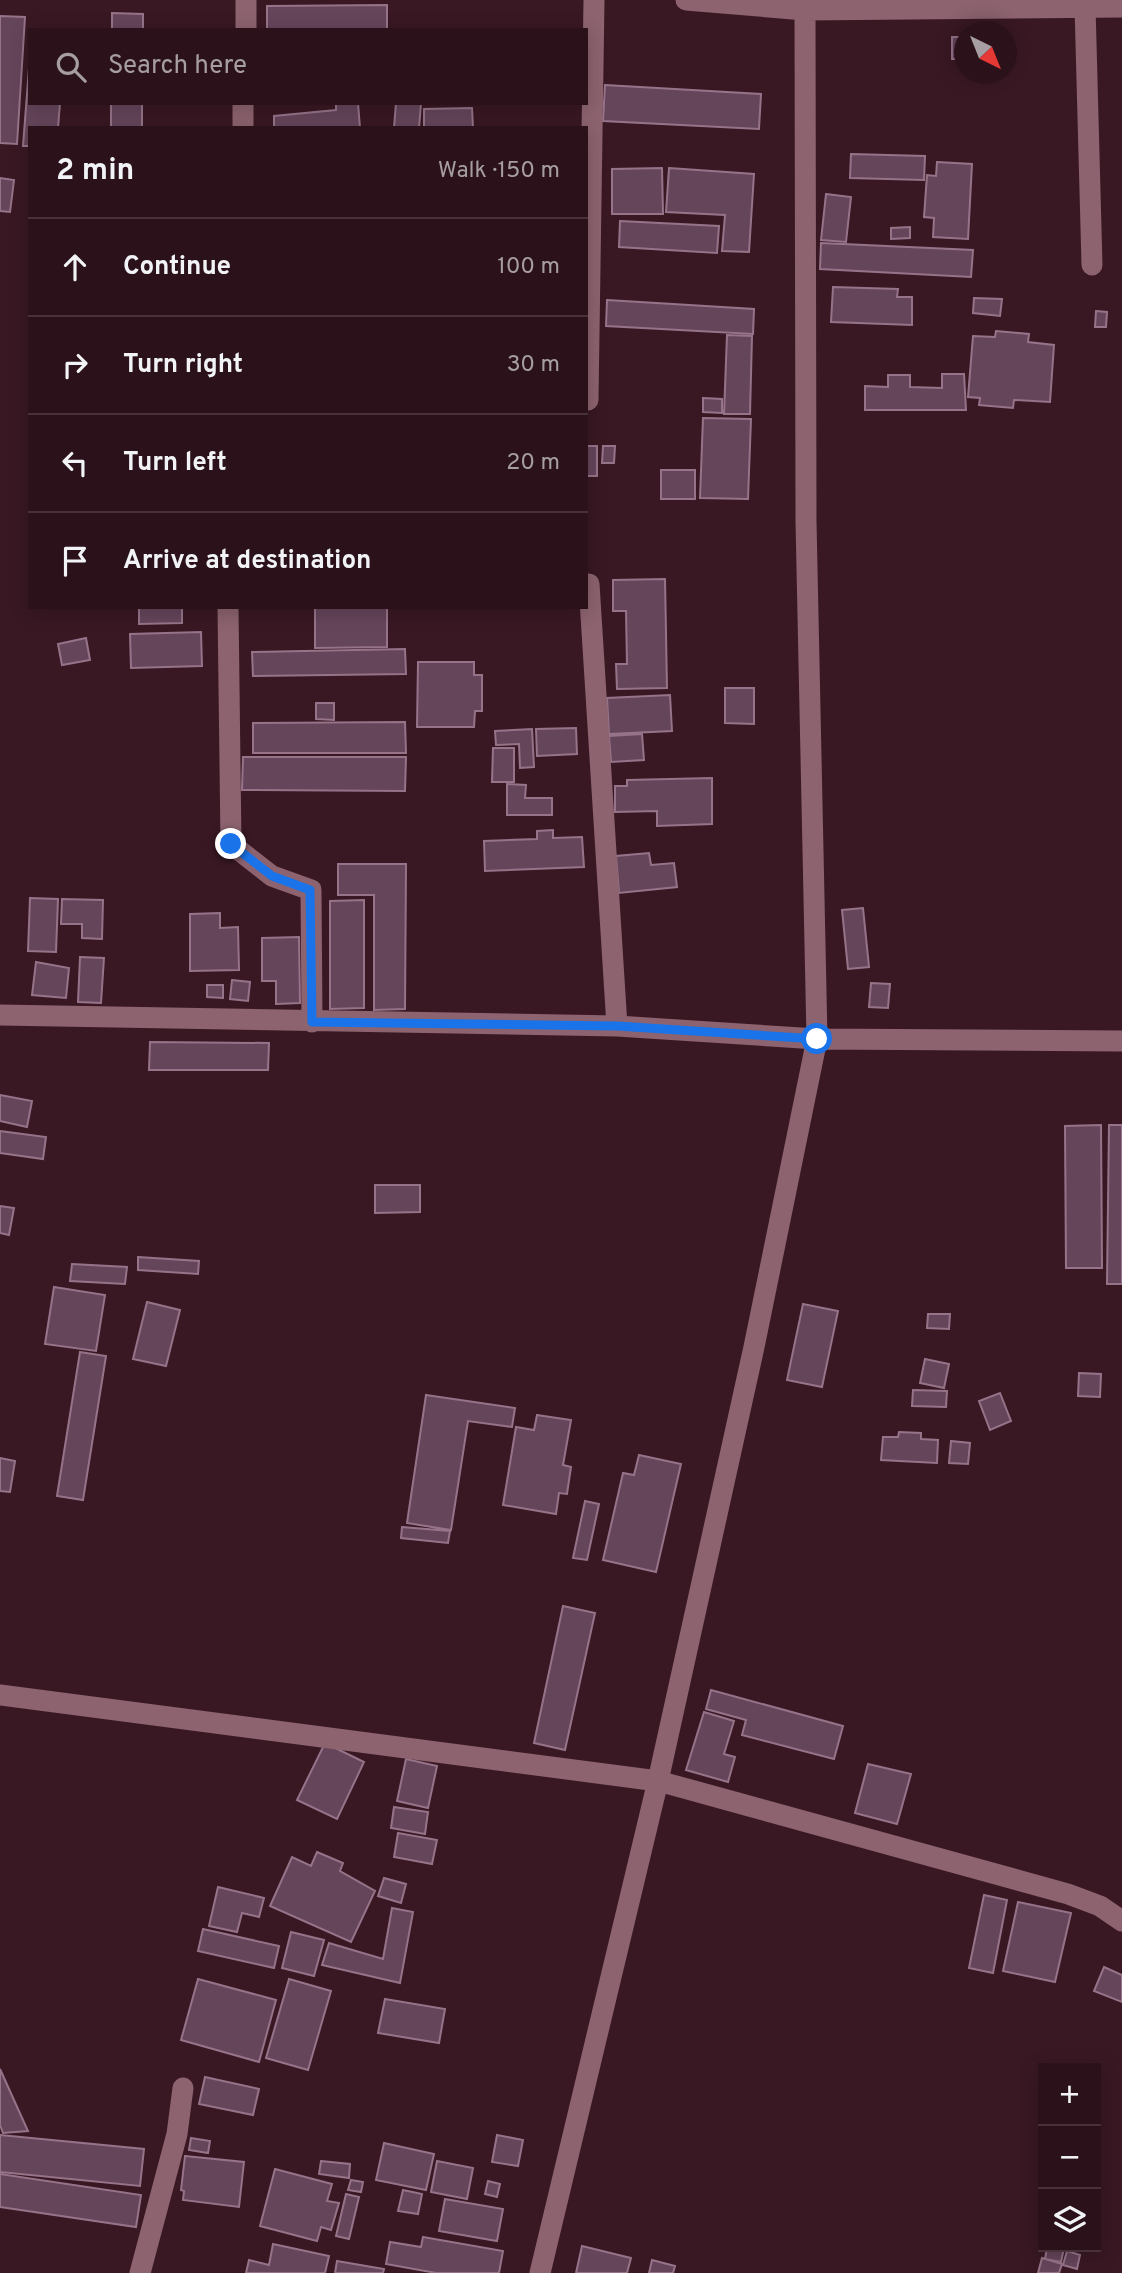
<!DOCTYPE html>
<html lang="en">
<head>
<meta charset="utf-8">
<style>
  body { margin:0; font-family:Overpass,sans-serif; background:#372027; color:#f1f3f6 }
  .controls { position:absolute; right:21px; bottom:21px; display:grid; overflow:hidden; border-radius:0px; box-shadow:0 4px 18px #0003 }
  .controls button { width:63px; height:63px; display:grid; place-items:center; padding:0; border:0; border-bottom:2px solid #473239; background:#2b121a; color:#f1f3f6; font:35px sans-serif }
  .compass { position:absolute; left:954px; top:21px; width:63px; height:63px; border-radius:50%; background:#2b121a; box-shadow:0 4px 18px #0003; rotate:137deg }
  .stop { position:absolute; width:21px; height:21px; margin:-16px; border:5px solid #1a73e8; border-radius:50%; background:#fff }
  .stop.end { background:#1a73e8; border-color:#fff; box-shadow:0 2px 7px #0008 }
  .list { margin:0; padding:0; list-style:none }
  h2 { display:flex; justify-content:space-between; align-items:center; height:91px; margin:0; padding:0 28px; font-size:30px }
  h2 small { font-size:23px; font-weight:400; color:#a69ea2 }
  .list li { display:grid; grid-template-columns:46px 1fr auto; gap:21px; align-items:center; box-sizing:border-box; height:98px; padding:0 28px; border-top:2px solid #473239 }
  .list b { display:block; font-size:26px; white-space:nowrap }
  .list em { font-size:23px; font-style:normal; color:#a69ea2 }
  .icon { flex:none; width:38px; height:38px; fill:none; stroke:currentColor; stroke-width:2; stroke-linecap:round; stroke-linejoin:round }
  .map { position:relative; flex:none; width:1122px; height:2273px; overflow:hidden }
  .search { position:absolute; background:#2b121a; box-shadow:0 4px 18px #0003; left:28px; top:28px; width:560px; height:77px; display:flex; align-items:center; gap:18px; box-sizing:border-box; padding:0 24px; border-radius:0px; color:#a69ea2; font-size:26px }
  .panel { position:absolute; background:#2b121a; box-shadow:0 4px 18px #0003; left:28px; top:126px; width:560px; height:483px; border-radius:0px }
  .map>svg:first-child { display:block }
</style>
</head>
<body>
<div class="map">
<svg width="1122" height="2273" viewBox="0 0 1122 2273">
  <rect width="100%" height="100%" fill="#391823"/>
  <path fill="#65455a" stroke="#967389" stroke-width="2" d="M387,5V30H267V6Z
    M112,13L143,14V30H112Z
    M0,16L25,17L17,144L0,143Z
    M952,37H964V59H952Z
    M30,55V103H60L58,128H30V146H23Z
    M605,85L761,94L759,129L603,121Z
    M111,103H142V128H111Z
    M336,103H358L360,128H274V116L336,110Z
    M396,103H421L419,128H394Z
    M472,108L473,128H424V109Z
    M851,154L925,156L924,180L850,178Z
    M937,162L972,164L968,239L933,237L934,218L924,217L927,175L936,176Z
    M662,168L663,214H612V169Z
    M669,168L754,174L749,252L722,251L725,215L666,212Z
    M0,178L14,180L10,212L0,211Z
    M826,194L851,197L846,242L821,240Z
    M620,221L719,226L717,253L619,247Z
    M910,227V238L891,239V228Z
    M821,243L973,250L971,277L820,269Z
    M833,287L898,289L897,297H912V325L831,322Z
    M974,298L1002,299L1000,316L973,313Z
    M607,300L754,309L753,334L606,326Z
    M1096,311L1107,312L1106,327H1095Z
    M996,331L1029,334L1028,342L1054,345L1050,402L1014,400L1013,408L979,405L980,398L968,397L973,336L995,337Z
    M727,335L752,336L750,414H724Z
    M942,374H964L966,410H865V386L888,387V375H910V387L942,388Z
    M703,398L722,399V413L703,412Z
    M703,418L751,419L748,499L700,498Z
    M586,446H597V476H586Z
    M603,446H615L614,463H602Z
    M661,470H695V499H661Z
    M665,579L667,688L617,689L616,664H627L626,611H613V580Z
    M139,607H182V623L139,624Z
    M315,607H387V647L315,648Z
    M201,632L202,666L131,668L130,634Z
    M86,638L90,660L62,665L58,644Z
    M405,649L406,674L253,676L252,652Z
    M418,662H474V675H482V711H475L474,727H417Z
    M725,688H754V724L725,723Z
    M670,695L672,731L609,734L607,698Z
    M316,703H334V720L316,719Z
    M405,722L406,753H253V723Z
    M576,728L577,754L537,756L536,729Z
    M532,729L534,767L520,768L519,744L496,745L495,731Z
    M642,734L644,760L611,762L609,736Z
    M493,748H514V782H492Z
    M243,757H406L405,791L242,790Z
    M712,778V824L657,826V811L615,812V786H627V780Z
    M507,784L526,785L525,798H552V815H507Z
    M553,830V838L582,837L584,867L485,871L484,841L537,839V831Z
    M649,853L651,865L674,863L677,887L619,893L616,856Z
    M338,864H406L405,1009L374,1010V895H338Z
    M30,898L58,899L56,952L28,951Z
    M62,899L103,900L102,939L82,938V924H61Z
    M364,900V1008L330,1009V901Z
    M863,908L869,967L848,969L842,910Z
    M220,913V928L238,927L239,970L190,971V914Z
    M299,937L300,1003L276,1004V981H262V938Z
    M80,957L104,958L101,1003L78,1002Z
    M36,962L69,968L66,998L32,995Z
    M232,980L250,982L248,1001L230,999Z
    M871,983L890,984L888,1008L869,1007Z
    M207,985H223V998L207,997Z
    M150,1042L269,1043L268,1070H149Z
    M0,1095L32,1101L27,1127L0,1121Z
    M1101,1125L1102,1268H1066L1065,1126Z
    M1109,1125H1122V1284H1107Z
    M0,1131L46,1137L43,1159L0,1153Z
    M375,1185H420V1212L375,1213Z
    M0,1206L14,1208L9,1235L0,1233Z
    M138,1257L199,1261L198,1274L138,1270Z
    M72,1264L127,1267L125,1284L70,1281Z
    M54,1287L105,1295L96,1351L45,1344Z
    M147,1302L180,1310L166,1366L133,1359Z
    M803,1304L838,1311L822,1387L787,1380Z
    M928,1314H950L949,1329L927,1328Z
    M80,1352L106,1356L83,1500L57,1496Z
    M925,1359L949,1364L944,1388L920,1383Z
    M1079,1373L1101,1374L1100,1397L1078,1396Z
    M913,1390L947,1391L946,1407L912,1406Z
    M1000,1393L1011,1421L990,1430L979,1401Z
    M426,1395L515,1408L512,1427L468,1421L451,1530L407,1523Z
    M537,1415L571,1420L563,1465L571,1467L567,1494L559,1493L556,1514L503,1505L516,1427L534,1430Z
    M899,1432L921,1433V1439L938,1440L937,1463L881,1460L883,1437H898Z
    M951,1441L970,1443L968,1464L949,1463Z
    M639,1455L681,1464L656,1572L603,1560L623,1473L634,1475Z
    M0,1458L15,1461L10,1492L0,1491Z
    M585,1501L599,1504L587,1560L573,1558Z
    M402,1527L450,1531L448,1543L401,1538Z
    M563,1606L595,1613L565,1750L534,1743Z
    M711,1690L843,1726L834,1759L742,1735L746,1720L706,1709Z
    M704,1712L734,1721L724,1754L735,1757L728,1782L686,1770Z
    M325,1743L364,1762L337,1819L297,1800Z
    M406,1759L437,1766L428,1808L397,1801Z
    M868,1764L911,1774L897,1824L855,1813Z
    M394,1807L428,1812L425,1834L391,1828Z
    M398,1833L437,1840L432,1864L394,1857Z
    M317,1852L343,1863L340,1871L375,1891L351,1942L270,1906L292,1857L311,1866Z
    M384,1878L406,1884L401,1903L378,1896Z
    M218,1887L264,1898L259,1917L242,1913L237,1932L209,1926Z
    M984,1895L1007,1900L993,1973L969,1968Z
    M1018,1902L1071,1913L1055,1982L1003,1971Z
    M392,1908L413,1912L400,1983L322,1965L329,1943L383,1959Z
    M203,1929L279,1946L274,1968L198,1951Z
    M291,1932L324,1940L314,1976L282,1968Z
    M1104,1967L1122,1975V2002L1094,1991Z
    M198,1979L276,2000L259,2062L181,2040Z
    M289,1979L331,1991L308,2070L266,2058Z
    M385,1999L445,2009L439,2043L378,2033Z
    M0,2069L28,2131L3,2133L0,2125Z
    M205,2077L259,2089L253,2115L199,2104Z
    M0,2135L144,2149L140,2186L0,2172Z
    M497,2135L523,2140L518,2166L492,2162Z
    M191,2138L210,2141L208,2153L189,2150Z
    M384,2143L434,2154L426,2190L376,2180Z
    M185,2156L244,2162L239,2207L183,2200L184,2191L181,2190Z
    M321,2161L350,2164L349,2178L319,2174Z
    M437,2161L473,2168L467,2199L431,2192Z
    M275,2169L332,2184L327,2201L339,2203L331,2230L321,2227L317,2241L260,2226Z
    M0,2174L141,2195L136,2227L0,2207Z
    M351,2180L363,2182L361,2192L348,2190Z
    M488,2181L500,2184L497,2197L485,2194Z
    M403,2190L422,2194L418,2214L398,2211Z
    M346,2194L359,2197L349,2239L336,2236Z
    M445,2199L503,2209L497,2241L439,2231Z
    M423,2237L503,2251L499,2273H436L386,2264L390,2242L421,2247Z
    M273,2244L329,2256L325,2273H246L249,2260L269,2265Z
    M582,2246L631,2258L627,2273H576Z
    M1047,2247L1064,2248L1061,2262L1045,2259Z
    M1067,2251L1080,2255L1077,2269L1063,2265Z
    M1042,2258L1062,2264L1059,2273H1038Z
    M652,2260L675,2266L673,2273H649Z
    M337,2261L384,2269L383,2273H335Z"/>
  <g fill="none" stroke-linecap="round" stroke-linejoin="round">
    <path stroke="#8c636f" stroke-width="21" d="M686,0L805,10L1122,7
      M1085,6L1092,265
      M246,30V0
      M243,128V103
      M588,400L594,0
      M589,584L617,1026
      M228,607L231,844L272,876L311,890L312,1022
      M0,1015L617,1026L817,1039L1122,1041
      M0,1695L658,1781L1068,1894L1100,1906L1122,1921
      M140,2273L177,2134L183,2088
      M540,2273L658,1781L754,1347L817,1039L806,521L805,10"/>
  </g>
  <g fill="none" stroke-linecap="round" stroke-linejoin="round">
    <path stroke="#1a73e8" stroke-width="9" d="M231,844L272,876L310,890L312,1022L617,1026L817,1039"/>
  </g>
</svg>
<div class="controls">
<button>+</button>
<button>−</button>
<button><svg class="icon" aria-label="layers" viewBox="0 0 24 24"><path d="M12 4l9 5-9 5-9-5zM3 14l9 5 9-5"/></svg></button>
</div>
<svg class="compass" viewBox="-18 -18 36 36"><path d="M0-13l5 13h-10z" fill="#e53935"/><path d="M0 13l5-13h-10z" fill="#a69ea2"/></svg>
<div class="stop" style="left:817px;top:1039px"></div>
<div class="stop end" style="left:231px;top:844px"></div>
<div class="search"><svg class="icon" aria-label="search" viewBox="0 0 24 24"><circle cx="10" cy="10" r="6"/><path d="M15 15l6 6"/></svg>Search here</div>
<section class="panel">
<h2>2 min<small>Walk · 150 m</small></h2>
<ul class="list">
<li><svg class="icon" aria-label="ahead" viewBox="0 0 24 24"><path d="M12 20V5M6 11l6-6 6 6"/></svg><div><b>Continue</b></div><em>100 m</em></li>
<li><svg class="icon" aria-label="right" viewBox="0 0 24 24"><path d="M7 20v-9h11M14 6l5 5-5 5"/></svg><div><b>Turn right</b></div><em>30 m</em></li>
<li><svg class="icon" aria-label="left" viewBox="0 0 24 24"><path d="M17 20v-9H6M10 6l-5 5 5 5"/></svg><div><b>Turn left</b></div><em>20 m</em></li>
<li><svg class="icon" aria-label="arrive" viewBox="0 0 24 24"><path d="M6 21V4h12l-3 4 3 4H6"/></svg><div><b>Arrive at destination</b></div></li>
</ul>
</section>
</div>
</body>
</html>
